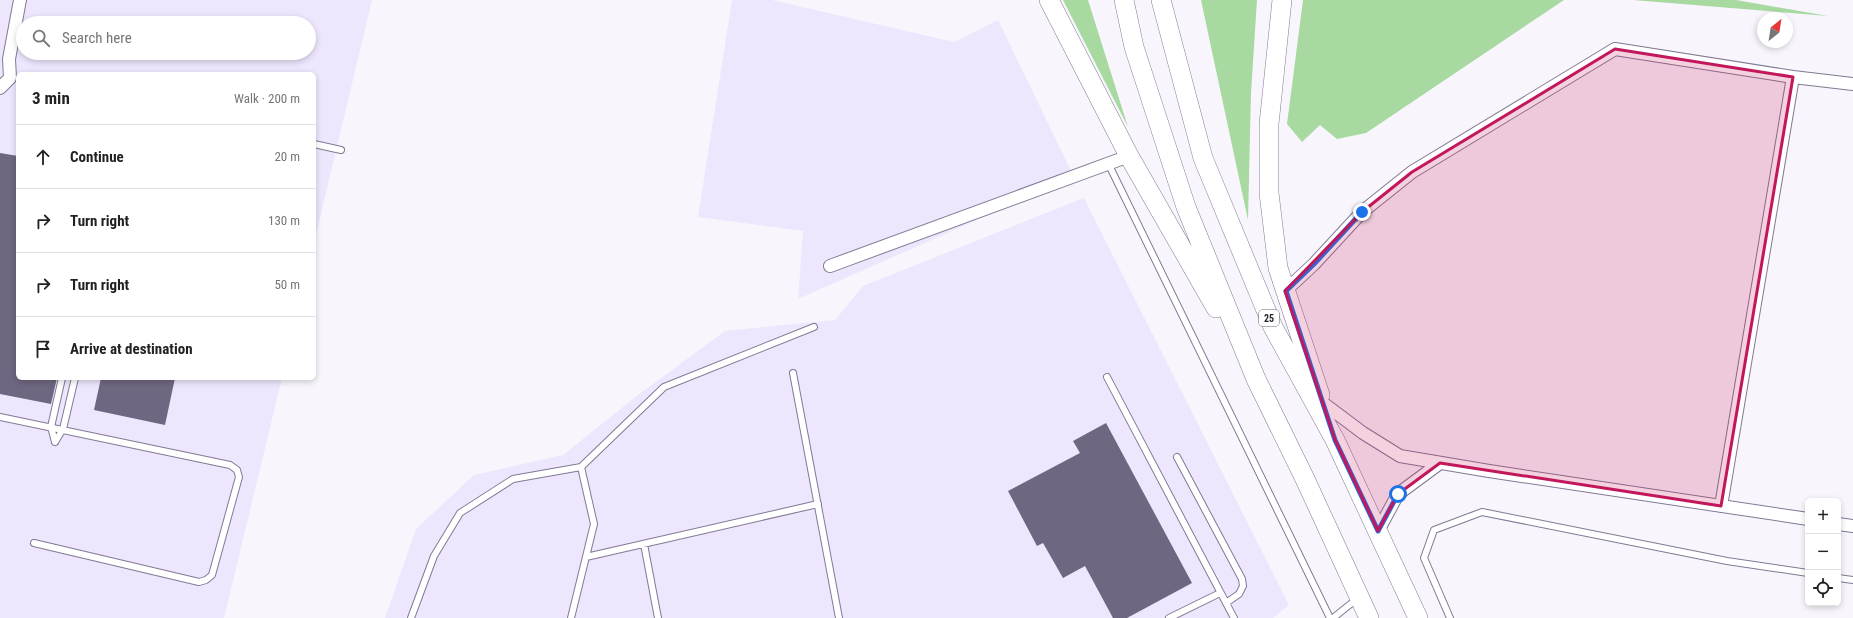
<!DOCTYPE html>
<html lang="en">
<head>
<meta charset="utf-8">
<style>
  body { margin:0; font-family:"Roboto Condensed",sans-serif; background:#f2f2f2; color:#222 }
  .controls { position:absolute; right:12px; bottom:12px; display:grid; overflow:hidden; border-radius:6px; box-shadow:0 2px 6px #0003 }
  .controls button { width:36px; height:36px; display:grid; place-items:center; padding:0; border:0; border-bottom:1px solid #e0e0e0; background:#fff; color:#222; font:20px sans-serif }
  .compass { position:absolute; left:1757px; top:12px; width:36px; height:36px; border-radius:50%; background:#fff; box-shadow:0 2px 6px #0003; rotate:30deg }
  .stop { position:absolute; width:12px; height:12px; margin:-9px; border:3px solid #1a73e8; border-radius:50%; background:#fff }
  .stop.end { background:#1a73e8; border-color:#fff; box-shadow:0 1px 4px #0008 }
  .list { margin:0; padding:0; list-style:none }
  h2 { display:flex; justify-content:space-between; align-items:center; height:52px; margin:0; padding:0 16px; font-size:17px }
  h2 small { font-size:13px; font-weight:400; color:#767676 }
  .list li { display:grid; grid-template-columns:26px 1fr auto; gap:12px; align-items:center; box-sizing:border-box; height:64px; padding:0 16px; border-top:1px solid #e0e0e0 }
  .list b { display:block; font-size:15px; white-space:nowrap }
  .list em { font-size:13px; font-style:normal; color:#767676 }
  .icon { flex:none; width:22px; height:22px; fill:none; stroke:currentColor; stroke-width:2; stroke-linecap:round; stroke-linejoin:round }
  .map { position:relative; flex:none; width:1853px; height:618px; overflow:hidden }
  .search { position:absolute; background:#fff; box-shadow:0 2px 6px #0003; left:16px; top:16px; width:300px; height:44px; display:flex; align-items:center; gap:10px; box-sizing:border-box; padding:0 14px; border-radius:22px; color:#767676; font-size:15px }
  .panel { position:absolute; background:#fff; box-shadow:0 2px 6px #0003; left:16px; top:72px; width:300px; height:308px; border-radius:6px }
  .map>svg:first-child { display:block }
</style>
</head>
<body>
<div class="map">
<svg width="1853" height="618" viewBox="0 0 1853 618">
  <rect width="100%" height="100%" fill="#f8f6fc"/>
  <path fill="#ede6fd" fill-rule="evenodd" d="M0,0H372L314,243V74H18V378H282L224,618H0ZM23,23H309V53H23Z
    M732,0H772L954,42L998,20L1074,177L798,299L803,231L698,217Z
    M1084,198L1289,605L1273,618H385L416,529L474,475L563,455L638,395L725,331L835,320L863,286Z"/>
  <path fill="#a7d9a1" d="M1063,0H1088L1128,127Z
    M1201,0H1257L1251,93L1248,220Z
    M1303,0H1564L1366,133L1337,139L1320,125L1302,142L1287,124Z
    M1633,0H1736L1828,16Z"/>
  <path fill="#6f6681" d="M0,153L18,156V378H57L51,404L0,394Z
    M101,378H175L165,425L94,410Z
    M1106,423L1192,583L1127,618H1113L1085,566L1063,578L1043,543L1037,546L1008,491L1080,453L1073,441Z"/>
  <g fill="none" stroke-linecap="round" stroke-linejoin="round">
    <g stroke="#827994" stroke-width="8">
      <path id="service" d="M314,144L341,150
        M1108,163L1330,618
        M793,373L839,618
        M1107,377L1234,618
        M0,417L230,465L237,470L239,477L212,575L206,580L199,582L34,543
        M55,442L63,429L75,378
        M55,442L51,427L62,378
        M1177,457L1242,579L1243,586L1239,594L1226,603
        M644,544L658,618
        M586,557L818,504
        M1838,578L1853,580
        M411,618L434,556L460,513L513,479L581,467L664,387L814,327
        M571,618L594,524L581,467
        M1169,618L1220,593
        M1333,618L1358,598
        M1450,618L1424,558L1434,530L1482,512L1727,561L1808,573"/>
    </g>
    <g stroke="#827994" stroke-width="14">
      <path id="minor" d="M0,88L10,78L9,59L20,0
        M830,266L1129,156
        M1285,291L1314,264L1362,212L1412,172L1615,49L1793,77
        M1323,403L1363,433L1400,456L1489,471L1808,519
        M1721,506L1793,77L1853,84
        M1838,524L1853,526
        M1378,531L1398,494L1440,463"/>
    </g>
    <g stroke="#827994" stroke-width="20">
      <path id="primary" d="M1049,0L1129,156L1216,308
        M1124,0L1134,47L1186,207L1256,379L1305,479L1369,618
        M1161,0L1203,158L1273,327L1335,440L1418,618
        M1282,0L1269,124V193L1278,268L1320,395"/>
    </g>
    <use href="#service" stroke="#fff" stroke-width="6"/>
    <use href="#minor" stroke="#fff" stroke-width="12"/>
    <use href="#primary" stroke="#fff" stroke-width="19"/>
  </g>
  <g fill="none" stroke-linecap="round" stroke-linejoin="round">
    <path stroke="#1a73e8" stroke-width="5" d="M1362,212L1314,264L1286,291L1335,440L1378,531L1398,494"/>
  </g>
  <path fill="#c2185b" fill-opacity="0.2" stroke="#c2185b" stroke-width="3" stroke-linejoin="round" d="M1615,49L1793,77L1721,506L1440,463L1398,494L1378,531L1335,440L1285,291L1362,212L1412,172Z"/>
  <g text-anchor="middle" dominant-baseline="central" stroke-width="3" stroke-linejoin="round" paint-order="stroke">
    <rect fill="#fff" stroke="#64626a" stroke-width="1" x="1259" y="310" width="20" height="16" rx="3"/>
    <g font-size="10" font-weight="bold" fill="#221f2a">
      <text x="1269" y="318">25</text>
    </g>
  </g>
</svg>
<div class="controls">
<button>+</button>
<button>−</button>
<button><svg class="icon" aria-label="locate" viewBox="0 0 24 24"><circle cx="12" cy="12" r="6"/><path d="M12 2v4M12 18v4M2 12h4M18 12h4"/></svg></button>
</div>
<svg class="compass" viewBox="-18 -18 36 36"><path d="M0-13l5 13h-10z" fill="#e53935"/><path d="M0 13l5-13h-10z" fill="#767676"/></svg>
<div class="stop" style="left:1398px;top:494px"></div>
<div class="stop end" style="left:1362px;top:212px"></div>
<div class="search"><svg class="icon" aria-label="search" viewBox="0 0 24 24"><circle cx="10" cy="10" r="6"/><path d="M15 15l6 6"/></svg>Search here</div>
<section class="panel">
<h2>3 min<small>Walk · 200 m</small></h2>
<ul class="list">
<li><svg class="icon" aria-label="ahead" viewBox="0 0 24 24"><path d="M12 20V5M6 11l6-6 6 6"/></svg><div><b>Continue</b></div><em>20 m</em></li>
<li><svg class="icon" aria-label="right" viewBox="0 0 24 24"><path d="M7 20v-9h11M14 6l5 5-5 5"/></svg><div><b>Turn right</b></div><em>130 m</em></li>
<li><svg class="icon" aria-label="right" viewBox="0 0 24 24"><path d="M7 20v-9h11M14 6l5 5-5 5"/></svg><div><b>Turn right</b></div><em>50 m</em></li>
<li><svg class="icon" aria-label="arrive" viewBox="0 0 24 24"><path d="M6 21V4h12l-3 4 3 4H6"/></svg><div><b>Arrive at destination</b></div></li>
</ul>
</section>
</div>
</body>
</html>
